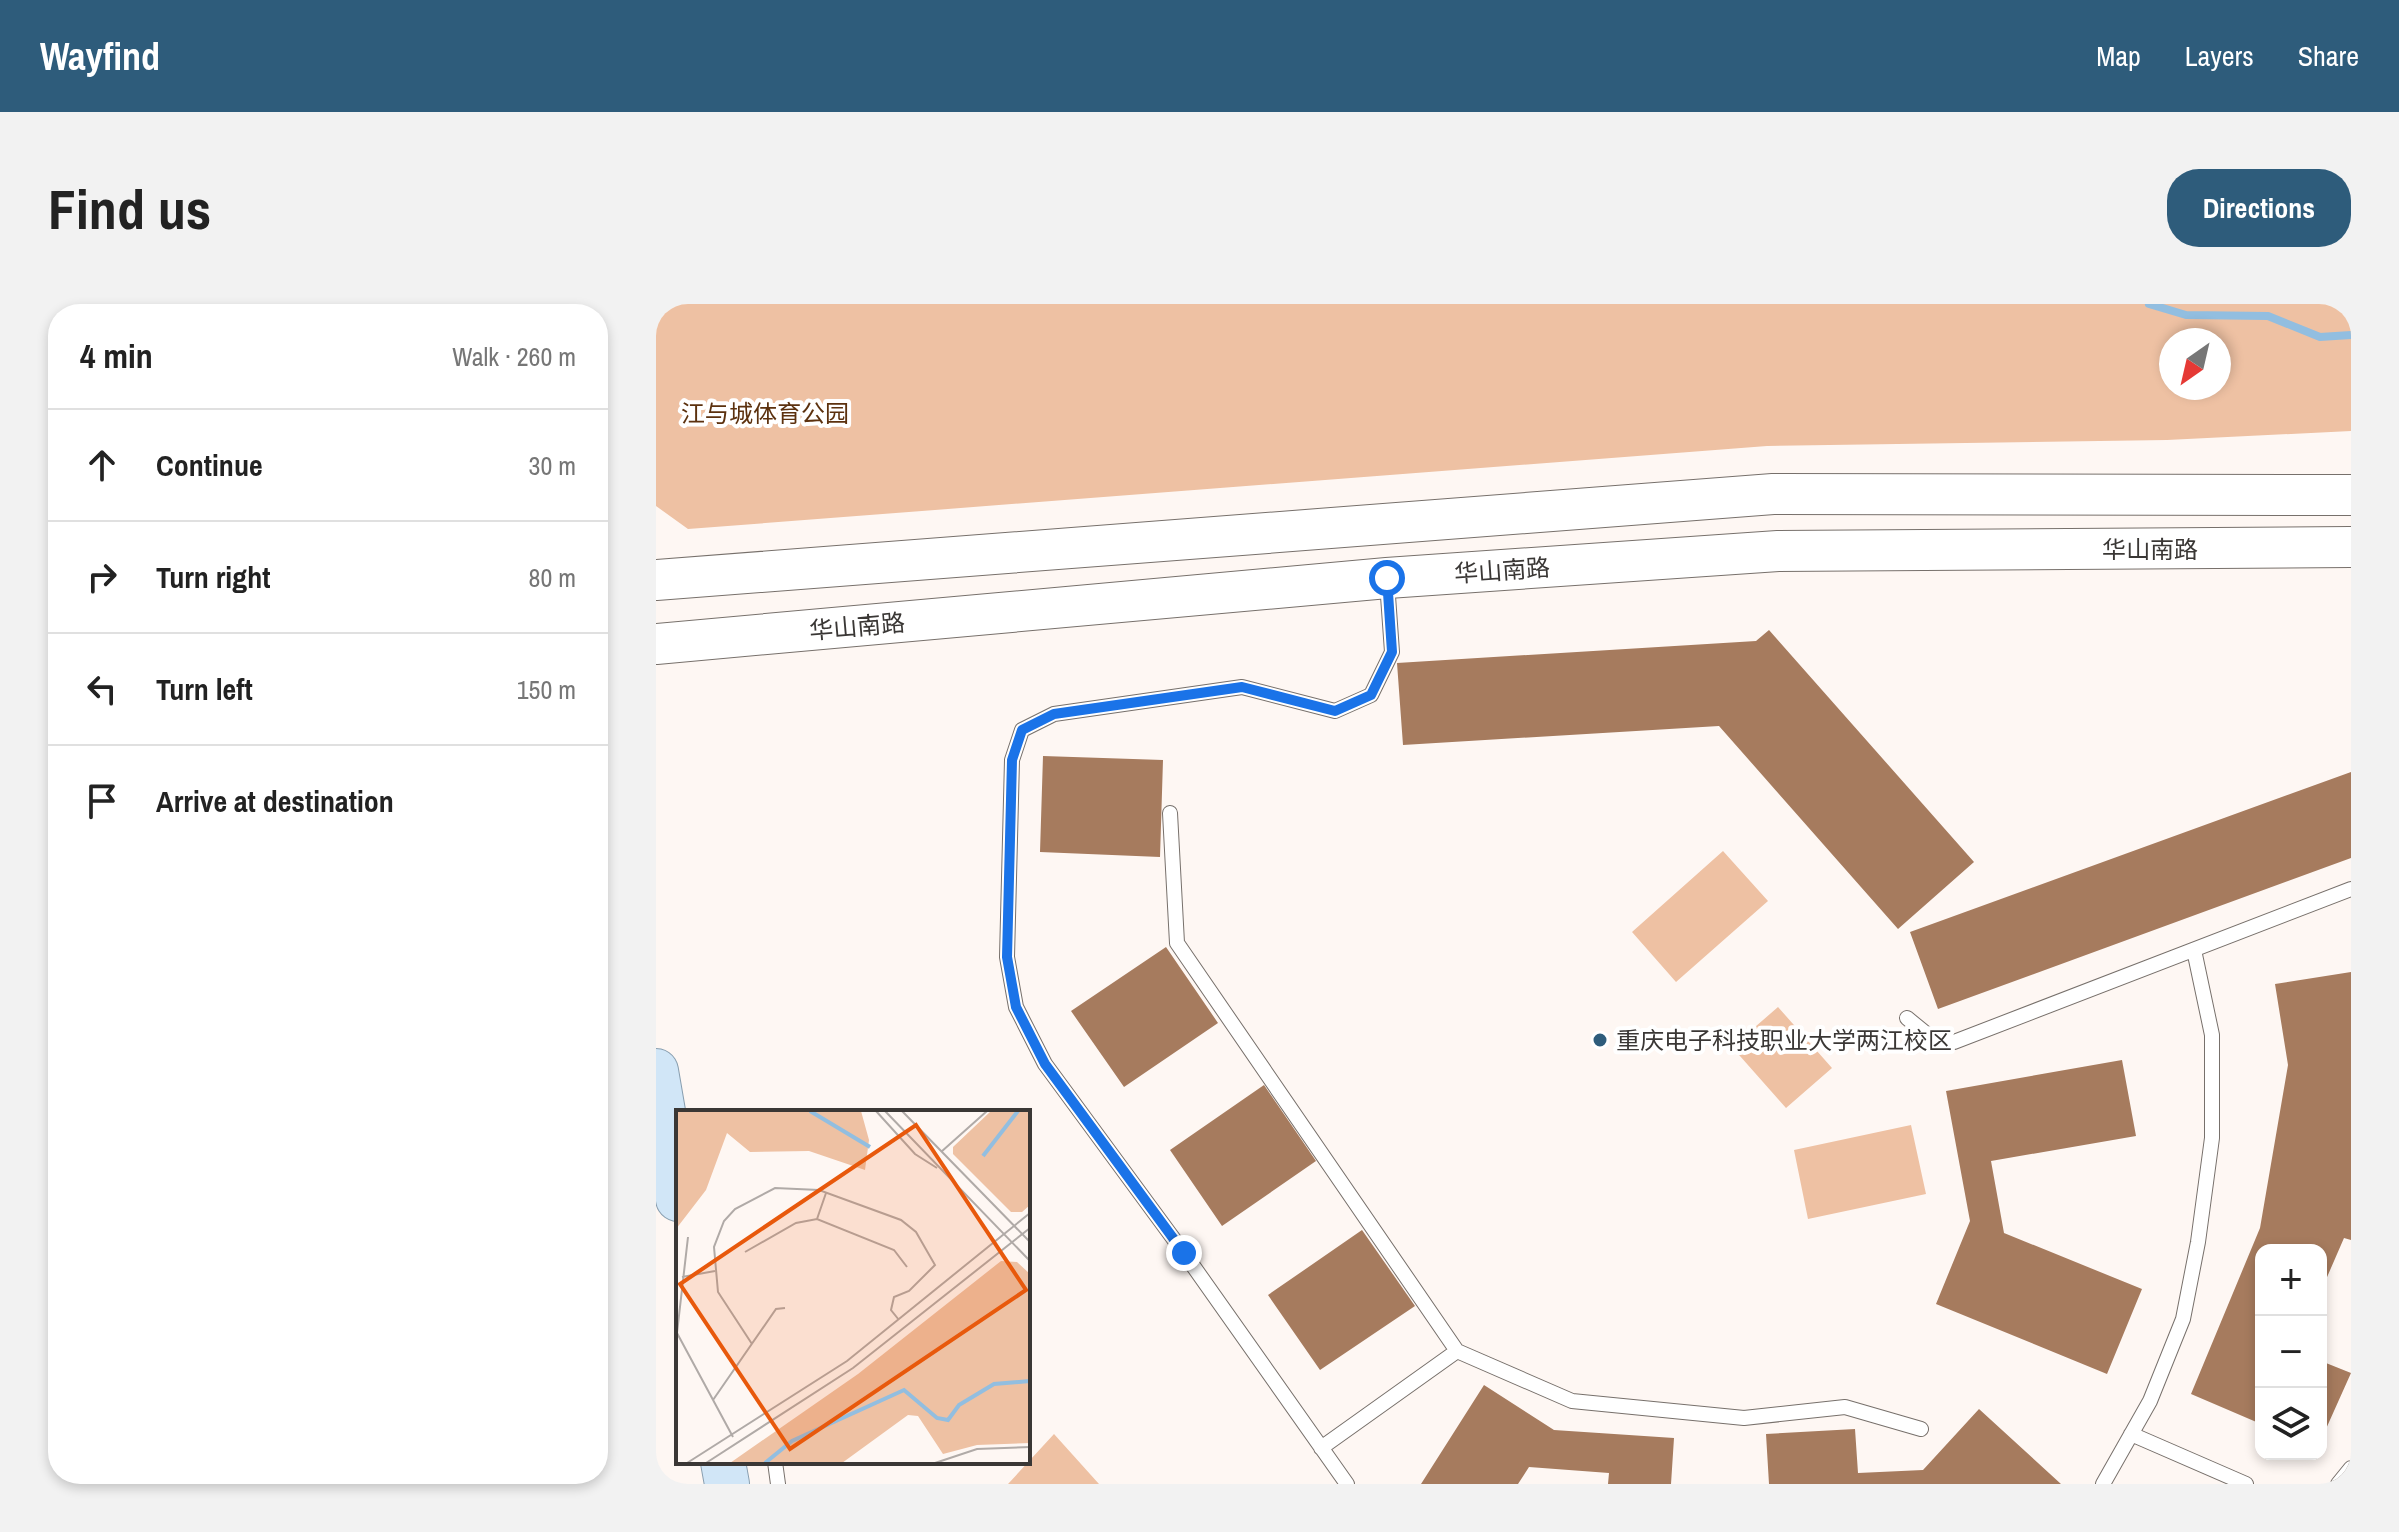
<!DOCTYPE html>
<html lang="en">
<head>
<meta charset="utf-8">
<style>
  body { margin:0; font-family:"Archivo Narrow","Noto Sans SC",sans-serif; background:#f2f2f2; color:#222 }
  .controls { position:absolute; right:24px; bottom:24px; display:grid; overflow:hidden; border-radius:16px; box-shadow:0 4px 12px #0003 }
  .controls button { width:72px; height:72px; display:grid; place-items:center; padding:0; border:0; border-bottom:2px solid #e0e0e0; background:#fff; color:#222; font:40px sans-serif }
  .compass { position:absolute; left:1503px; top:24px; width:72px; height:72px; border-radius:50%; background:#fff; box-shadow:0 4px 12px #0003; rotate:214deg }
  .stop { position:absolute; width:24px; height:24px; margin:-18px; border:6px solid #1a73e8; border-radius:50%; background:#fff }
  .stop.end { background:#1a73e8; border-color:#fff; box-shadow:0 2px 8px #0008 }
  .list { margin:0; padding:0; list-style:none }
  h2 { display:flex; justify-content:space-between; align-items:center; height:104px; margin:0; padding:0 32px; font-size:34px }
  h2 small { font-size:26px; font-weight:400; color:#767676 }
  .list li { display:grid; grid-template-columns:52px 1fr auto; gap:24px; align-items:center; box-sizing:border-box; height:112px; padding:0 32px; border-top:2px solid #e0e0e0 }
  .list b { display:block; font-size:30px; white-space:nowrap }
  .list em { font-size:26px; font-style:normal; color:#767676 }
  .icon { flex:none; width:44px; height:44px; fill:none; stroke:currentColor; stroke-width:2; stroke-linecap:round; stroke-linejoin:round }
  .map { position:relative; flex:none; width:1695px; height:1180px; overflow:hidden; border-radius:32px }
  header { display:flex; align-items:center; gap:48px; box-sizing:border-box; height:112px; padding:0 40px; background:#2e5c7b; color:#fff }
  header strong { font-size:38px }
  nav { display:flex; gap:44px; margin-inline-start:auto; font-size:28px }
  .intro { display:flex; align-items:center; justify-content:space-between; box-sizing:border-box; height:192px; padding:0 48px }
  h1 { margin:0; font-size:56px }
  .button { padding:20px 36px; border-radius:32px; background:#2e5c7b; color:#fff; font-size:28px; font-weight:700 }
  main { display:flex; gap:48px; padding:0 48px }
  aside { flex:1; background:#fff; border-radius:32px; box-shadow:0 4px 12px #0003 }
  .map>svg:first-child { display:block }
</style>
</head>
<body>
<header>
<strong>Wayfind</strong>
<nav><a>Map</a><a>Layers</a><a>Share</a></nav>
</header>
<div class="intro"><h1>Find us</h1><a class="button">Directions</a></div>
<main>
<aside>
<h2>4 min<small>Walk · 260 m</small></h2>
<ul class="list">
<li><svg class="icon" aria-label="ahead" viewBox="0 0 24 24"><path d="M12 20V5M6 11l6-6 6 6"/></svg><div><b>Continue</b></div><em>30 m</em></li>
<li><svg class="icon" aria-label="right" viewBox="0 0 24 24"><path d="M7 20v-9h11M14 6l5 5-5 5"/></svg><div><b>Turn right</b></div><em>80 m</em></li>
<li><svg class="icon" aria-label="left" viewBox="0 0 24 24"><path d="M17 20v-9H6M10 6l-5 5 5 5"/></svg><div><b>Turn left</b></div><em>150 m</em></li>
<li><svg class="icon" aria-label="arrive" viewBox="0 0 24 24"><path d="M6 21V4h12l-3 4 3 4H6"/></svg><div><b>Arrive at destination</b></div></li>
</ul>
</aside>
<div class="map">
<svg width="1695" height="1180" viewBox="0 0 1695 1180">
  <rect width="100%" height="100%" fill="#fef7f3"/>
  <path fill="#eec1a3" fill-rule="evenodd" d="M0,0H1695V127L1511,136L1111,142L32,225L0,202ZM1563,36V84H1515V36Z
    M1067,547L1112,597L1020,678L976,628Z
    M1122,703L1176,764L1130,804L1076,743Z
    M1255,821L1270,890L1152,915L1138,846Z
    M398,1130L443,1180H352Z"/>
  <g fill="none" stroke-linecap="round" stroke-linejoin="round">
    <path stroke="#92bee0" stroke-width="8" d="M1493,0L1530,11L1612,12L1664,33L1695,31"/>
  </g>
  <path fill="#a67b5e" d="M1113,326L1318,558L1242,625L1063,422L747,441L741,359L1100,337Z
    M387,452L507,456L504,553L384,548Z
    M1695,468V554L1282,705L1254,628Z
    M510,643L562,719L468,783L415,707Z
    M1695,668V936L1688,934L1665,987V946H1605V1120L1535,1090L1604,924L1632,761L1619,680Z
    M1466,756L1480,832L1335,857L1348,929L1486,985L1451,1070L1280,1000L1314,917L1290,787Z
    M608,781L660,857L566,922L514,846Z
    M706,926L759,1002L664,1066L612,991Z
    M1665,1057L1695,1069L1665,1136Z
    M828,1081L898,1126L1018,1134L1015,1180H952L953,1169L873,1163L862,1180H765Z
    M1323,1105L1405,1180H1113L1110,1130L1199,1125L1202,1169L1267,1166Z"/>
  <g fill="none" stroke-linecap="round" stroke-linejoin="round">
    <g stroke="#77706b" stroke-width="16">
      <path id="lane" d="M514,509L521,639L801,1047L916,1097L1088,1114L1189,1103L1265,1125
        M1251,714L1273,732L1298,738L1695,585
        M1475,1130L1590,1180
        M665,1144L801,1047
        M119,1158L122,1180
        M691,1180L528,949L389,760L360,703L351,653L356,456L366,426L398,410L586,383L679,407L715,391L736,348L731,278
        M1447,1180L1494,1097L1527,1015L1542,938L1556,834V731L1538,646
        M1682,1180L1695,1164"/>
    </g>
    <g stroke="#77706b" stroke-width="42">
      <path id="secondary" d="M0,276L1117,190L1695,191
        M0,340L731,274L1122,247L1695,243"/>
    </g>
    <g stroke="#889eaf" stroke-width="46">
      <path id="primary" d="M0,767L22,895
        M67,1158L71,1180"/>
    </g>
    <use href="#lane" stroke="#fff" stroke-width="14"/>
    <use href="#secondary" stroke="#fff" stroke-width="40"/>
    <use href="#primary" stroke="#d1e6f7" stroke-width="44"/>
  </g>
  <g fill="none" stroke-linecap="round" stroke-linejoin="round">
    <path stroke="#1a73e8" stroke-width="10" d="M528,949L389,760L360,703L351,653L356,456L366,426L398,410L586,383L679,407L715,391L736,348L731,274"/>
  </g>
  <circle fill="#2e5c7b" stroke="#fff" stroke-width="3" cx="944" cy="736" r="8"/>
  <g text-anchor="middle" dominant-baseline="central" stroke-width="8" stroke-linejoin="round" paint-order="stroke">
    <g font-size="24" fill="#5c310e" stroke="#fff">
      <text x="109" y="109">江与城体育公园</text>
    </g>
    <g font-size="24" fill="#3a3735" stroke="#fff">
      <text x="1494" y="245">华山南路</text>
      <text transform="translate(846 266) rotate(-4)">华山南路</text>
      <text transform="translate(201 322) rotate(-5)">华山南路</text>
    </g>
    <g font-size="24" fill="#3a3735" stroke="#fff" text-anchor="start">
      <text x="960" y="736">重庆电子科技职业大学两江校区</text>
    </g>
  </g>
  <g transform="translate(20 806)">
    <rect width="354" height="354" fill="#fef7f3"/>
    <path d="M0,1H185L193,30L189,60L133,41L74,42L51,23L30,80L0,119ZM315,1H354V95L346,102H335L277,44V37ZM325,151L341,152L354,164V333L301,335L267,344L242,306L232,305L166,353H54L182,264Z" fill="#eec1a3"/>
    <path fill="none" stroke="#92bee0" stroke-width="4" d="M134,1L194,37M307,46L342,1M89,353L116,331L228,280L261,308L272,310L283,295L318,274L354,271"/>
    <path fill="none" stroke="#b0aaa7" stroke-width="2" d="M200,1L239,44L261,58M209,1L354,151M226,1L354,132M265,42L311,1M141,109L150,83M12,127L1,223L57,327M69,142L120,113L141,109L218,140L231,157M6,167L39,161M76,234L42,182L38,137L48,111L59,99L99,78L143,80L225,110L240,122L259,155L233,181L218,187L215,200L223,210M37,290L100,199L109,198M11,353L171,251L354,103M30,353L177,258L354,118M259,353L301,339L354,337"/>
    <path fill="#e8590c" fill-opacity="0.15" stroke="#e8590c" stroke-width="4" d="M240,15L350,180L114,339L4,174Z"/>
    <rect width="354" height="354" fill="none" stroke="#3a3735" stroke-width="4"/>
  </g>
</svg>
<div class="controls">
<button>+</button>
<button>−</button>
<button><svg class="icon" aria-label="layers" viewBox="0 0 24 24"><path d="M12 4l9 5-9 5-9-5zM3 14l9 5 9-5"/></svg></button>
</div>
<svg class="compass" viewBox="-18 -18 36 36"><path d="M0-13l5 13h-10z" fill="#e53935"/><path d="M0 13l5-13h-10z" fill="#767676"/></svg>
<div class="stop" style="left:731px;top:274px"></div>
<div class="stop end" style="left:528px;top:949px"></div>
</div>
</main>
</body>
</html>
